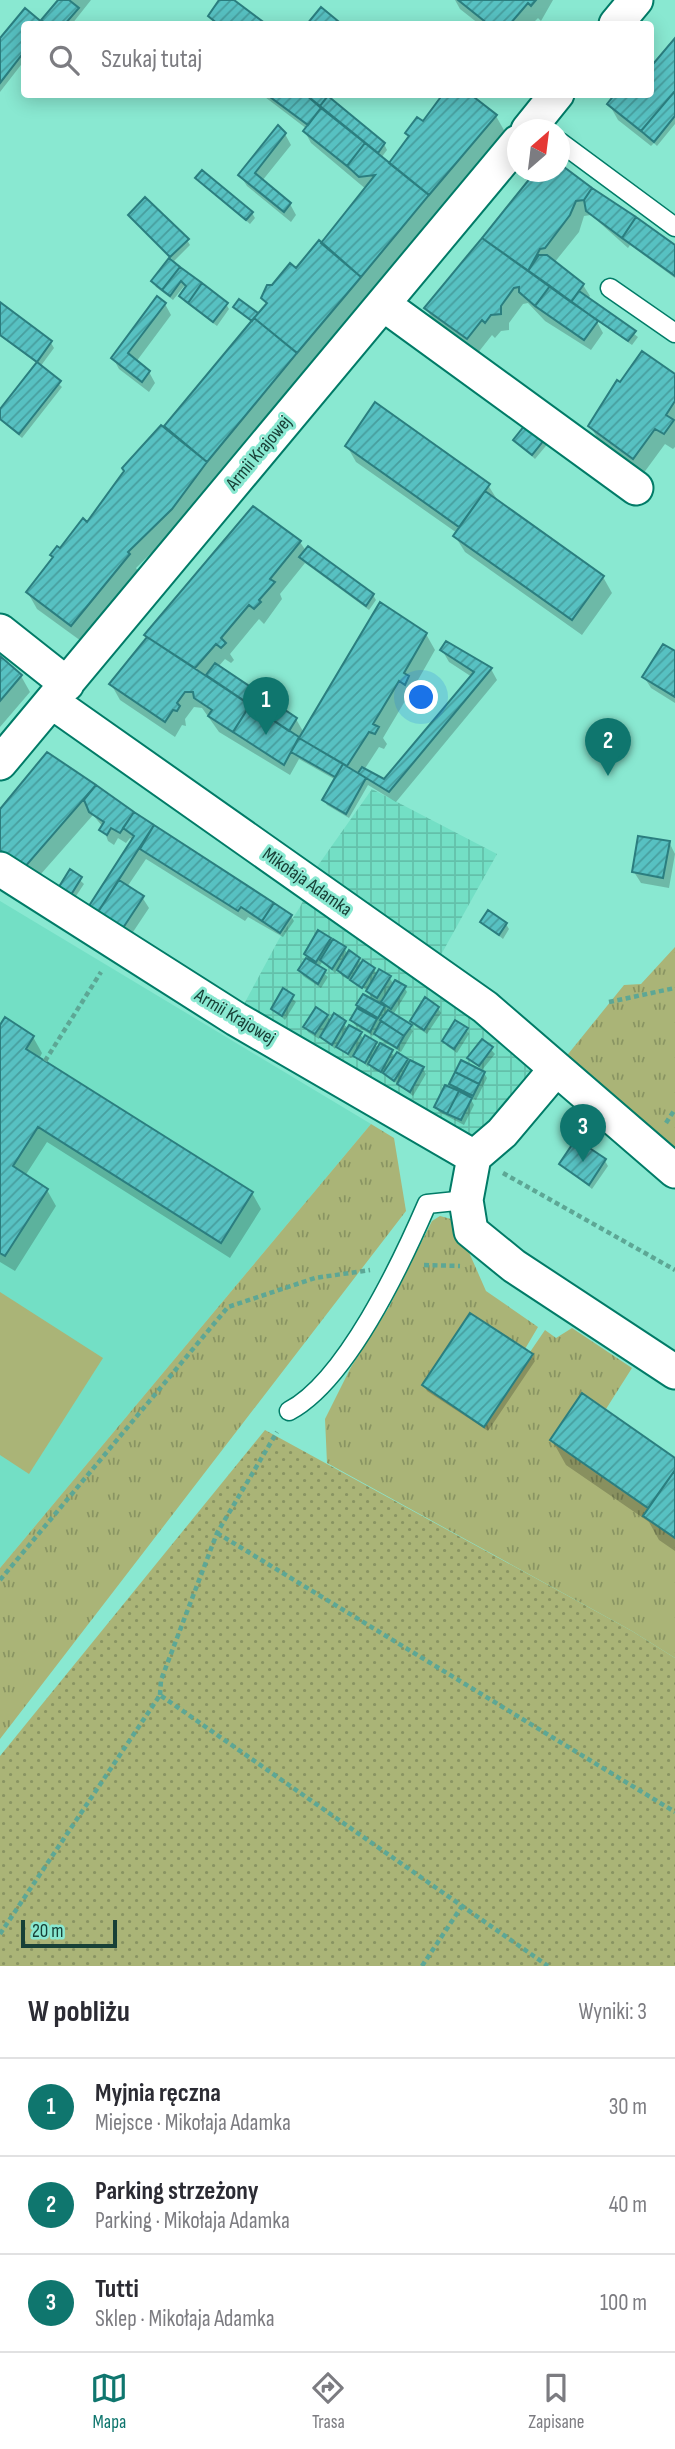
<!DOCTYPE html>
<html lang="pl">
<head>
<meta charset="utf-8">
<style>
  body { margin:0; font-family:"Sofia Sans Condensed",sans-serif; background:#f7f7f7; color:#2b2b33 }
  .compass { position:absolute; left:507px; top:119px; width:63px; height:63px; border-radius:50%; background:#fff; box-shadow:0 4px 18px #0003; rotate:28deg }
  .scale { position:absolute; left:21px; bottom:18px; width:96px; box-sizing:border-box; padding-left:7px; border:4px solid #184037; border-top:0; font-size:19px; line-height:24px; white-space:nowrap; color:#184037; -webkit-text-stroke:5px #89e8d1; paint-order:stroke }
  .you { position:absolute; left:422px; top:698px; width:24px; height:24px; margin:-18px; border:5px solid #fff; border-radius:50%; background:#1a73e8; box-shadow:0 0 0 10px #1a73e833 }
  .badge { display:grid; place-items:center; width:46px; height:46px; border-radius:50%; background:#0f766e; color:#fff; font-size:23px; font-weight:700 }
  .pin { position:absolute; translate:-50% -58px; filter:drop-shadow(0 2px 4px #0008) }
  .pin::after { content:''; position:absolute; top:37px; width:24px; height:21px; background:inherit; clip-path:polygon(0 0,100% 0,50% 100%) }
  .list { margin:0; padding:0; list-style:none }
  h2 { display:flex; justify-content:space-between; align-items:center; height:91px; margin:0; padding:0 28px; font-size:30px }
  h2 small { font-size:23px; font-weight:400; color:#7c7c81 }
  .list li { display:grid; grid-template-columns:46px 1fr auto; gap:21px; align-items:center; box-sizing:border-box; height:98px; padding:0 28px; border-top:2px solid #e1e1e2 }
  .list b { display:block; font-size:26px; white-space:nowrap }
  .list p { margin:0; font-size:23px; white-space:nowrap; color:#7c7c81 }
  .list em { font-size:23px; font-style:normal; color:#7c7c81 }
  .icon { flex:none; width:38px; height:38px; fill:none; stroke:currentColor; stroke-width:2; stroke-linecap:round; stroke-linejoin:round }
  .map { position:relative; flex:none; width:675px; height:1966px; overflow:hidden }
  .search { position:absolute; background:#fff; box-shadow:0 4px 18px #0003; left:21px; right:21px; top:21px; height:77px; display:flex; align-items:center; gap:18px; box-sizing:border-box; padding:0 24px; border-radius:7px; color:#7c7c81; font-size:26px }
  .sheet { height:385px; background:#fff }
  nav { display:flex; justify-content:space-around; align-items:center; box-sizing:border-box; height:98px; border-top:2px solid #e1e1e2; background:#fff; font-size:19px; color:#7c7c81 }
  nav a { display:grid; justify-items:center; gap:4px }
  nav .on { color:#0f766e }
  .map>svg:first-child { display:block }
</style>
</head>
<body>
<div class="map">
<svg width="675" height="1966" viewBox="0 0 675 1966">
  <defs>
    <pattern id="industrial-grid" width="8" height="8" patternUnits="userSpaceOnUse" patternTransform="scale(1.75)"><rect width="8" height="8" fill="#73dfc5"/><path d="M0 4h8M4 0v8" fill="none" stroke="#63c0aa"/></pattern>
    <pattern id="grass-tufts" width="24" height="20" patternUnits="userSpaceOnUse" patternTransform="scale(1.75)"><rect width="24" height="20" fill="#aab477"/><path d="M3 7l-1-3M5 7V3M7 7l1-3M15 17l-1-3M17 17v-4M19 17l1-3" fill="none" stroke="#899462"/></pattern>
    <pattern id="garden-dots" width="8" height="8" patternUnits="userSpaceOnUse" patternTransform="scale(1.75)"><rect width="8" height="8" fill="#aab477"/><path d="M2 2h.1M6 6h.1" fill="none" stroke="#899462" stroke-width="1.8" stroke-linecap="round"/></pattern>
    <pattern id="building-hatch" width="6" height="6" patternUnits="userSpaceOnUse" patternTransform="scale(1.75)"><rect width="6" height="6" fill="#57c1c2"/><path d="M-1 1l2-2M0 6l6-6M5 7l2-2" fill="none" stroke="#479e9e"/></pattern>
  </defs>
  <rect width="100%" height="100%" fill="#89e8d1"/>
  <path fill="#73dfc5" d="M0,901L371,1124L0,1568Z"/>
  <path fill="url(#industrial-grid)" d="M372,789L497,854L432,971L556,1069L474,1157L236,1019L279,939L300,907L311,884L307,881Z"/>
  <path fill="url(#grass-tufts)" d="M675,947V1171L556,1069L624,985L641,984Z
    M371,1124L394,1138L406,1211L0,1739V1568Z
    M440,1216L451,1219L457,1225L486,1291L538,1327L525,1349L470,1313L422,1385L484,1427L533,1355L530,1352L545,1330L556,1338L572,1328L632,1368L606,1409L582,1393L550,1440L648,1508L675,1538V1658L632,1631L327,1463L325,1419L351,1367L389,1307L432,1221Z"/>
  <path fill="#aab477" d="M0,1292L103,1358L29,1474L0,1455Z"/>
  <path fill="url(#garden-dots)" d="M265,1430L632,1631L675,1658V1966H0V1756Z"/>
  <path fill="#0003" d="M59,0H91L72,24H24V61L0,92V41L25,10L40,23Z
    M222,0H231L263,24H215L210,16Z
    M455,0H553L541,21L538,18L532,24H479L460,9Z
    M675,41V124L657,146L654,143L651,146L618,120L609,104L650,94L654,66Z
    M261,94H322L384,144L387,150L381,158L389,165L410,138L407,133L424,123L496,116L505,132L305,369L180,525L136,568L138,571L81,641L37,609L28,593L54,559L52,555L88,524L161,427L165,428L253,323L235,307L258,317L267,305L263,298L296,271L367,190L311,143L305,132L307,129Z
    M285,134L291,145L262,181L290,204L296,215L291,222L247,186L240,175Z
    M560,166L675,247V278L630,245L628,248L591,215L584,216L579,232L554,263L583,285L590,296L587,299L638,337L632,345L596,320L603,333L591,350L545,321L528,303L523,304L509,323V330L501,331L495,338L492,335L477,354L435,324L426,308L537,172H560Z
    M198,178L252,213L255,218L250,224Z
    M130,216L187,240L190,245L174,261Z
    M169,261L226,304L229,309L217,326L184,301L181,296L187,287L185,285L173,300L156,287L153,282Z
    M165,304L171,315L136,362L149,372L155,383L149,392L119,369L113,358Z
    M0,305L51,343L54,348L40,367L62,387L22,438L0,420V412L38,364L0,336Z
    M675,376V447L673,449L665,444L643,474L600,442L590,426Z
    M515,440L550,441L535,459Z
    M347,446L488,485L498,501L603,577L612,593L582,635L465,552L455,536L457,533L356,462Z
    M300,542L306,551L373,595L376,600L369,610L305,563L280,594L282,599L264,624L259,619L230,654L234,660L231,663L225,659L218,667L296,719L304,733L426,634L435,650L414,687L417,694L414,699L408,696L383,738L387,744L384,749L379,747L364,770L385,782L472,677L449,662L442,650L447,643L491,669L497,680L396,802L368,785L349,818L327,805L324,800L336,780L299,759L290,775L219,732L202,708L194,707L185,719L186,726L182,725L175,737L120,700L111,684L148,638L146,635Z
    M675,653V703L651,688L644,677Z
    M0,658L21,676L30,692L0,727Z
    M95,787L291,916L294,921L283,937L248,917L245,921L146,859L127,887L142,897L149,908L127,941L89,909L133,840L130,838L126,843L118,838L114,845L108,841L103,827L93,815L33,883L0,858V811Z
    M669,842L675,854L669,888L641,883L634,872Z
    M71,872L84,884L72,902L62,895Z
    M482,922L506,924L509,929L503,939Z
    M319,933L344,948L348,955L374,969L377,975L389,977L394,985L404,987L407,992L393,1015L413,1031L401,1052L379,1039L375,1033L373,1036L355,1025L352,1020L362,1011L359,1005L374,1002L367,990L342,976L338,969L335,973L323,961L318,968L328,977L321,988L303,976L300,970L307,958L306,954Z
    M284,991L296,1002L285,1020L273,1009Z
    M438,1008L441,1013L427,1034L415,1026L412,1021Z
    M327,1016L331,1022L334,1016L349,1029L360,1034L364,1040L423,1069L426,1074L413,1096L385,1074L373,1070L370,1064L368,1067L354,1054L351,1058L337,1045L335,1049L321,1035L319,1039L308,1032L305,1027Z
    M0,1028L33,1037L42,1053L39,1059L252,1193L261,1209L230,1258L47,1142L25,1176L47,1190L56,1206L15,1271L0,1262Z
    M466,1029L469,1034L457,1053L447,1046L444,1041Z
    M483,1041L495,1054L482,1070L469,1058Z
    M484,1073L487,1078L476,1100L469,1096L474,1105L464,1125L439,1112L436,1107L456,1092L451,1083Z
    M605,1161L608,1166L592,1189L561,1164Z
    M532,1356L535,1361L488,1431L427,1391L424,1385Z
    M552,1440L675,1460V1551L659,1540L649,1522L566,1465Z"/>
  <path fill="url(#building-hatch)" stroke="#2b7e7f" stroke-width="2" d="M58,0H69L79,8L65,24H46L41,20Z
    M219,0H234L266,24H218L208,16Z
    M458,0H536L531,6L528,3L510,24H488Z
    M321,7L338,21L335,24H307Z
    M25,8L44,24H24V52L0,83V38Z
    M675,38V91L641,131L607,104L615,94H650V61L654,63Z
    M675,91V116L654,142L641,131Z
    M266,94H305L321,108L308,125Z
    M305,94H322L326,98L320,106Z
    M443,94H470L497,115L429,195L389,163L409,136L405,133L417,117L423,121Z
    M328,96L385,143L378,153L320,106Z
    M321,108L365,143L347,166L303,131Z
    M278,125L286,133L255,173L291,203L284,212L238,175Z
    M365,143L429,195L361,277L321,243L375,175L359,177L347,166Z
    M560,164L592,188L584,200L576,201L570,215L545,248L540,249L528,271L482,238L535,172H560Z
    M202,170L253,212L246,220L195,178Z
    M592,188L636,217L622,238L586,211L584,200Z
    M145,197L189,239L170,257L128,215Z
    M636,217L675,245V276L622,238Z
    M482,238L550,286L535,306L519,292V287L514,288L501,306V314L491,315L485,323L482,320L467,339L424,308Z
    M319,240L361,277L297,353L254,318L267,303L261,298L267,285H272L290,263L296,268Z
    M539,255H547L584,284L571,302L528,271Z
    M169,258L180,267L162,290L151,281Z
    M180,267L202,283L188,303L179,296L186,286L181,281L170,296L162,290Z
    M202,283L228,303L213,322L188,303Z
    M550,286L598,321L584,340L535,306Z
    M579,291L636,331L628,341L571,302Z
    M157,296L166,303L128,353L150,371L142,382L111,358Z
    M239,299L258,313L252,321L233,307Z
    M0,302L52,341L37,362L0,335Z
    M254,318L297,353L207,462L164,426Z
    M642,351L675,374V401L666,415L674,420L664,434L655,429L633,459L588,426L617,380L620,382Z
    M37,362L61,381L19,434L0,419V409Z
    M375,402L490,484L459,527L345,446Z
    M529,420L548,435L532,455L513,440Z
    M161,425L207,462L172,509L128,552L130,554L71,626L26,592L53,557L50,555L57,546L60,548L83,518L87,522L124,471L122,468Z
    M485,491L604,576L572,620L453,536Z
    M253,506L301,541L270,579L275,582L259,600L261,602L254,609L249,605L221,638L226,643L221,648L216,644L195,668L144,635Z
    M308,546L374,594L366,606L299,557Z
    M380,602L427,633L404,673L409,676L405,685L399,681L373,724L379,727L375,734L369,732L347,766L299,738Z
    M147,637L250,705L233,732L208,716L212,710L194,698L193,692H185L177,703L180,706L177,711L173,710L165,722L109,684Z
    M446,641L492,668L389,792L358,773L362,767L384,779L474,672L440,650Z
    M663,644L675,651V697L642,677Z
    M0,656L22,675L0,701Z
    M215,663L297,718L289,731L206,675Z
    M250,705L299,737L284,765L233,732Z
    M299,738L343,764L335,777L291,752Z
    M47,752L96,785L24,868L0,850V809Z
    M343,764L366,778L346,814L322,800Z
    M96,785L134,812L120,833L111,828L107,835L99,830L104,822L89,812L84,800Z
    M134,812L154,825L96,915L87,909L134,836L123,828Z
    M154,825L274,903L262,921L241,907L238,911L140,849Z
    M638,836L670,841L663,878L632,872Z
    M70,869L82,877L69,898L57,890Z
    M119,880L144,896L121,931L96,915Z
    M274,903L292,915L280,933L262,921Z
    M488,910L507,923L499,935L480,922Z
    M318,930L331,938L316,962L304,954Z
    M333,939L346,947L332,969L320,960Z
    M349,950L360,958L348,978L337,970Z
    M306,958L326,970L318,984L298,970Z
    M363,960L375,968L362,988L350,980Z
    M379,969L391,976L377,998L366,991Z
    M395,980L406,986L391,1009L381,1002Z
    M283,988L294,995L282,1016L271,1009Z
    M363,994L385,1006L378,1018L356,1005Z
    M425,997L439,1007L424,1030L410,1021Z
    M316,1007L328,1015L315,1034L303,1027Z
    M357,1008L377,1019L370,1032L350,1020Z
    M388,1010L412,1025L404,1036L380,1020Z
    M334,1013L346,1021L332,1045L320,1037Z
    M5,1017L34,1036L26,1049L253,1192L221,1243L38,1127L13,1166L48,1189L5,1256L0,1253V1025Z
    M455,1020L468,1028L454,1049L442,1041Z
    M381,1021L404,1036L397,1048L374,1034Z
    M349,1025L362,1032L348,1054L336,1047Z
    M365,1035L377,1042L365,1063L353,1056Z
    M482,1039L493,1047L479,1066L467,1058Z
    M380,1043L393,1050L381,1072L368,1064Z
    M397,1052L408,1059L394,1081L383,1073Z
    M410,1060L424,1067L410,1092L397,1084Z
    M461,1060L485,1072L479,1084L455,1072Z
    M455,1072L479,1084L473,1096L449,1084Z
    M445,1085L459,1091L447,1114L434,1107Z
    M459,1091L472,1098L461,1120L447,1114Z
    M576,1139L606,1159L589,1185L559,1164Z
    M470,1313L533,1354L484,1427L422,1385Z
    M582,1393L675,1458V1470L648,1508L550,1440Z
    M675,1470V1538L643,1516Z"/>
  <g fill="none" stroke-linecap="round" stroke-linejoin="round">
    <g stroke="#017b67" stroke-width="21">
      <path id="service" d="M560,142L675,227
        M610,288L675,333
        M289,1411C346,1381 401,1264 427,1204L466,1200"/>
    </g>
    <g stroke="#017b67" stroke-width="37">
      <path id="minor" d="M616,24L636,0
        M528,130L557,94
        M383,304L636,488
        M0,631L67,684
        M52,702L485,1007L675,1171
        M0,763L518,142
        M0,869L236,1019L474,1157
        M556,1069L502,1133L474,1157L466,1200L471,1231L514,1266L675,1372"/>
    </g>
    <path stroke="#5da795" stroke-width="4.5" stroke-dasharray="5 3.5" stroke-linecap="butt" d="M609,1002L675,988
      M45,1061L101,972
      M666,1123L675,1109
      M503,1173L675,1270
      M424,1265L460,1266
      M217,1533L675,1812
      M0,1580L228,1307L315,1278L370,1270
      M160,1695L161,1680L217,1533L277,1432
      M0,1934L160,1695L548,1966
      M422,1966L462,1906"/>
    <use href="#service" stroke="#fff" stroke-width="18"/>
    <use href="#minor" stroke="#fff" stroke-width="33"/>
  </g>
  <g text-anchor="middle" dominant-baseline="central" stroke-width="6" stroke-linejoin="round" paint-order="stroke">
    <g font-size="19" fill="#184037" stroke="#89e8d1">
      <text transform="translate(259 453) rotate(-50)">Armii Krajowej</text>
      <text transform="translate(307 882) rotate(35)">Mikołaja Adamka</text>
      <text transform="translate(235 1017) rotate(31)">Armii Krajowej</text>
    </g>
  </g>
</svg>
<svg class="compass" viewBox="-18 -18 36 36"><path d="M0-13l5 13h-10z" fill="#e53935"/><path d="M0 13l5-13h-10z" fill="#7c7c81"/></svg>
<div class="scale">20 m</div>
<div class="you"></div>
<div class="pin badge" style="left:266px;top:735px">1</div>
<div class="pin badge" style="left:608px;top:776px">2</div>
<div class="pin badge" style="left:583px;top:1162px">3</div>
<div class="search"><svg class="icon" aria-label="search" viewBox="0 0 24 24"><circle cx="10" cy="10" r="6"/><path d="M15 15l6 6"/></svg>Szukaj tutaj</div>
</div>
<section class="sheet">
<h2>W pobliżu<small>Wyniki: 3</small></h2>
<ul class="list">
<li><span class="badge">1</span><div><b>Myjnia ręczna</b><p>Miejsce · Mikołaja Adamka</p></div><em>30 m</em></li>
<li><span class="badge">2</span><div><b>Parking strzeżony</b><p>Parking · Mikołaja Adamka</p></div><em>40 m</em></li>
<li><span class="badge">3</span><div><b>Tutti</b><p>Sklep · Mikołaja Adamka</p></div><em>100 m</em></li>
</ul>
</section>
<nav>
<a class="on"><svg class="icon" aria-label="map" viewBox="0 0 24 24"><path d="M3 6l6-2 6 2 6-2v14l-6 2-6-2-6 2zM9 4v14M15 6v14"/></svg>Mapa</a>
<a><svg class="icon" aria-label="directions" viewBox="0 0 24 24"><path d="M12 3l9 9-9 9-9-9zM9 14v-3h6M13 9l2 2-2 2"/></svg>Trasa</a>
<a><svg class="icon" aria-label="saved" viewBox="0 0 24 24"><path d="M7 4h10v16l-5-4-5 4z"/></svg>Zapisane</a>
</nav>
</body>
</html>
